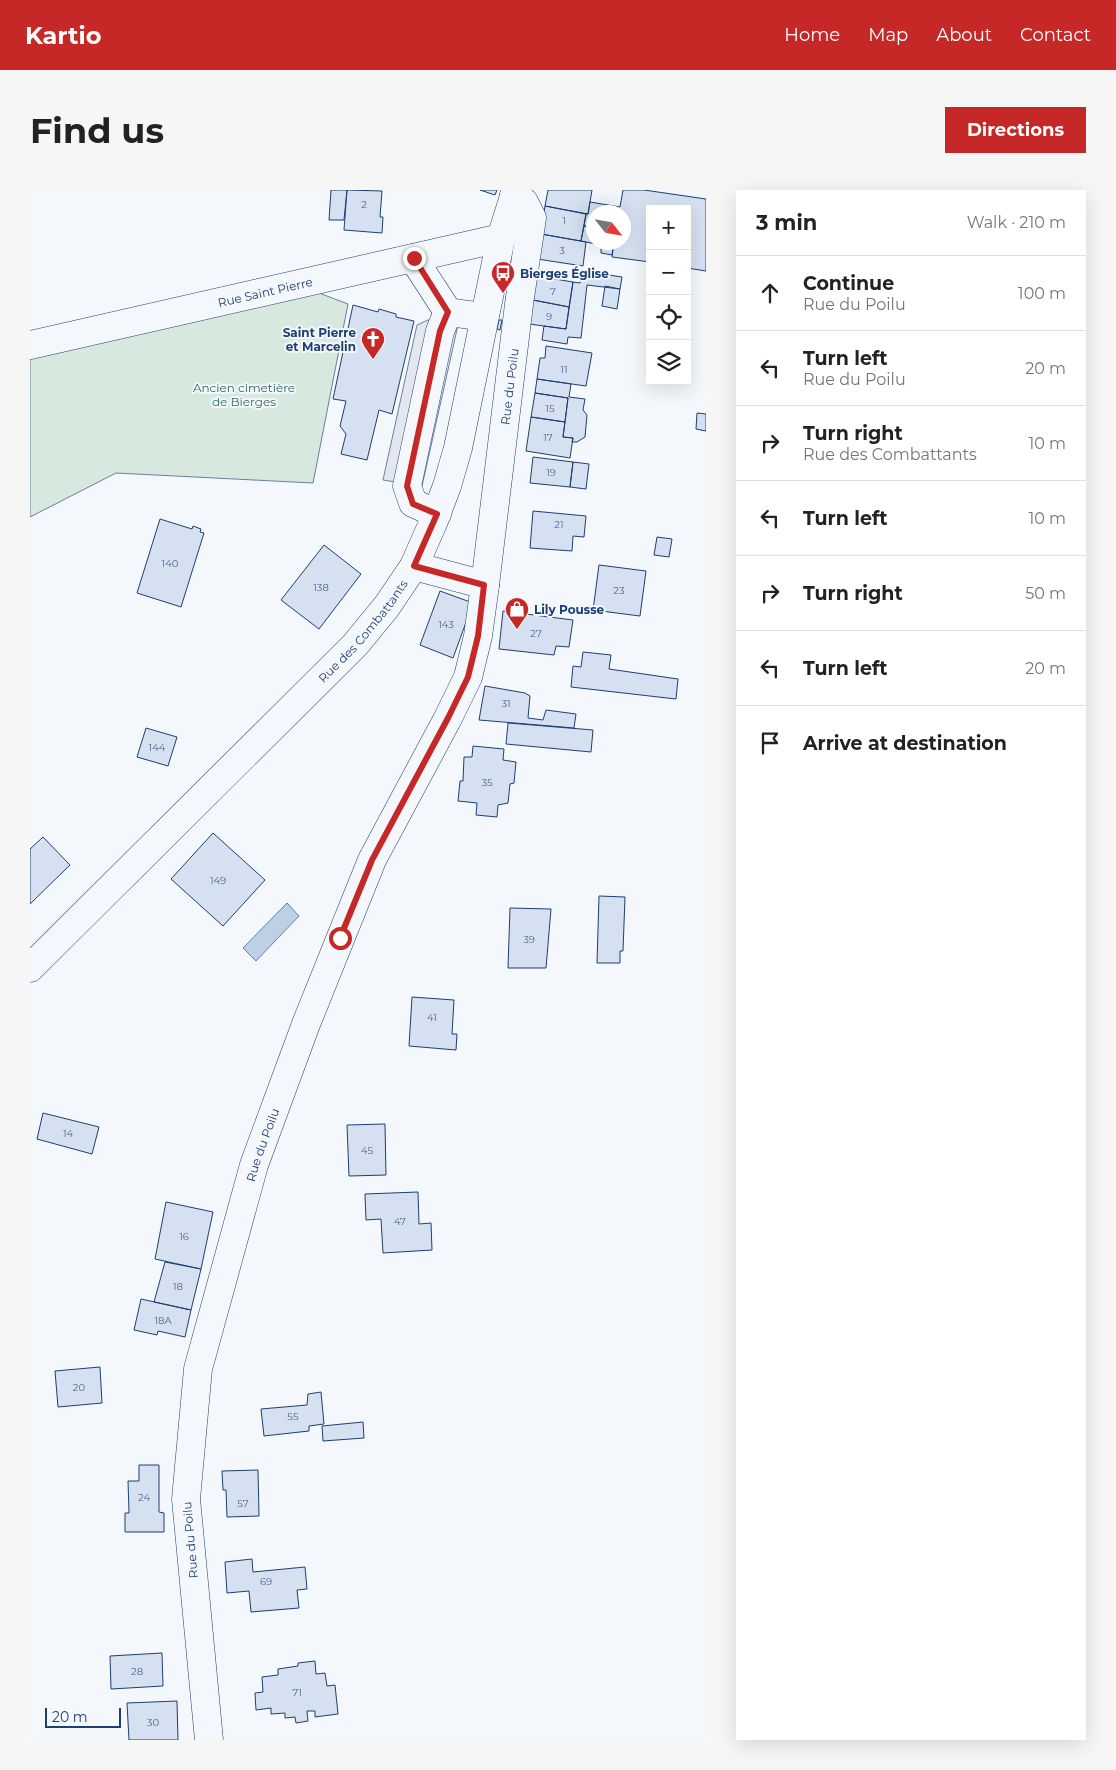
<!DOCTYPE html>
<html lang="en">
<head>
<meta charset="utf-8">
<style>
  body { margin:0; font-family:Montserrat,sans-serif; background:#f6f6f6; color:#222 }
  .controls { position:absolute; right:15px; top:15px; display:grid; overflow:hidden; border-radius:0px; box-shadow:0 5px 20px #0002 }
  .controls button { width:45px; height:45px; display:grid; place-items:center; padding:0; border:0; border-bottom:1px solid #e0e0e0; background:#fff; color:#222; font:25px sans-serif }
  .compass { position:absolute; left:556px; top:15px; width:45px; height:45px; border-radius:50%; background:#fff; box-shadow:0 5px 20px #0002; rotate:121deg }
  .scale { position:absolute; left:15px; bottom:12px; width:76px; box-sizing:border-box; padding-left:5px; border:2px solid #1d3f73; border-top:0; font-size:14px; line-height:18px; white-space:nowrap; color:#1d3f73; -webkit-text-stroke:4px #f4f7fb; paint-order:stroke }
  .stop { position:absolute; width:15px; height:15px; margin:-11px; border:4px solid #c62828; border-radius:50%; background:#fff }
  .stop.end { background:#c62828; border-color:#fff; box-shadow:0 1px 5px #0008 }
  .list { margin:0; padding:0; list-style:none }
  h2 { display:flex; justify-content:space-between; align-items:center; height:65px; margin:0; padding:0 20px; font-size:21px }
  h2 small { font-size:16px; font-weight:400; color:#767676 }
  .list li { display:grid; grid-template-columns:32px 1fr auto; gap:15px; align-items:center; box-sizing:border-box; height:75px; padding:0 20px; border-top:1px solid #e0e0e0 }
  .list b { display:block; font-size:19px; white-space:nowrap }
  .list p { margin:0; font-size:16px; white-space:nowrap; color:#767676 }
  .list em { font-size:16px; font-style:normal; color:#767676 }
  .icon { flex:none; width:28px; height:28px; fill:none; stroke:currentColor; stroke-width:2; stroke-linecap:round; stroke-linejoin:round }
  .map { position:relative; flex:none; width:676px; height:1550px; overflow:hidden; border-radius:0px }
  header { display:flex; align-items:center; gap:30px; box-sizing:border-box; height:70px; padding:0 25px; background:#c62828; color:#fff }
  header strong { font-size:24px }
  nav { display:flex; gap:28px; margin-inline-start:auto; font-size:18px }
  .intro { display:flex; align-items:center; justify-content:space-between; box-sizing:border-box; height:120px; padding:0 30px }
  h1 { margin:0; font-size:35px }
  .button { padding:12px 22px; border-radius:0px; background:#c62828; color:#fff; font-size:18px; font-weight:700 }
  main { display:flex; gap:30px; padding:0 30px }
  aside { flex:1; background:#fff; border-radius:0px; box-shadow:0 5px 20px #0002 }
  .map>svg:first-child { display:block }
</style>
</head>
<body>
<header>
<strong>Kartio</strong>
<nav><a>Home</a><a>Map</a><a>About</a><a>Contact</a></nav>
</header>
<div class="intro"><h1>Find us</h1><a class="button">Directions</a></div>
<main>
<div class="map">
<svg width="676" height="1550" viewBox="0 0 676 1550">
  <rect width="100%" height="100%" fill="#f4f7fb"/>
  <path fill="#d7e8df" stroke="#687fa3" d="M289,103L318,114L283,293L86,283L0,327V163Z"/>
  <path fill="#e3e8f0" stroke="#687fa3" d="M398,130L428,135L392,296L353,290L387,135Z"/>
  <path fill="#bed0e5" stroke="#687fa3" d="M257,713L269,726L226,771L213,758Z"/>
  <path fill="#d5e0f0" stroke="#1d3f73" d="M301,0H317L314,30H299Z
    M317,0L352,1L350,27H353L352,43L314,40Z
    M450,0H467L465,5Z
    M518,0H562L558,24L515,16Z
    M593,0H614L676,9V81L657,78V19H620V72L582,67L584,52H594V22H564V37L554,36L556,24H558L560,12L590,17Z
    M515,16L556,24L551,51L511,44Z
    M554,36L564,37V52H584L582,65L571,63V55L551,51Z
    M511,44L556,52L553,76L507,69Z
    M553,81L592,87L590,99L557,95L551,148L538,147L537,154L512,150L514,136L536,139L543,92L550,93Z
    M507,86L543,92L539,117L503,110Z
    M575,96L590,99L587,119L572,116Z
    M503,110L539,117L536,139L499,134Z
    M323,115L348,122L349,119L366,124V127L384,131L362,224L349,220L337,270L311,264L316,244L310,236L316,211L303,209Z
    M469,130H472L470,140L467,139Z
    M516,156L562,163L556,196L507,189L510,168H515Z
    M507,189L541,194L539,207L555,209L553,220L557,225L555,247L547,252H542L543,248L533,247L538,208L505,203Z
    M505,203L538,208L535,232L501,227Z
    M667,223L676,224V241L666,239Z
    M501,227L535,232L533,247L543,248L540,268L496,261Z
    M503,267L543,272L540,297L500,293Z
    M543,272L559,274L556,299L540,297Z
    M503,321L556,326L554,347L543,346L542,361L500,358Z
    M130,329L162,339L163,336L171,339L170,342L174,343L151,417L107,403Z
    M627,347L642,349L639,367L624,365Z
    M294,355L331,384L289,439L251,410Z
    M569,375L616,381L610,426L563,420Z
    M410,401L443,413L423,468L390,455Z
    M473,421L543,430L539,457L526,456L524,465L469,459Z
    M553,462L581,465L579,479L648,489L646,509L541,497L543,476L551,477Z
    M455,496L495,503L500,506L498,528L513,530L516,520L546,524L544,538L449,530Z
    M478,533L563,540L561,562L476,554Z
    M116,538L147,547L138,576L107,567Z
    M443,556L474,559L473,570L486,572L484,593L480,594L478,613L468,615L467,627L446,625L447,613L428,611L430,591H433L434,567H442Z
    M183,643L235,690L193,736L141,689Z
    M13,647L40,675L0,714V659Z
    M569,706L595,707L593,761H590V773H567Z
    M480,718L521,719L516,778H478Z
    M382,807L424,810L422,844H427L426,860L379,856Z
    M13,923L69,937L62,964L7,949Z
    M355,934L356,985L319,986L317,935Z
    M388,1002L389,1034L401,1033L402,1060L353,1063L351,1029L336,1030L335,1004Z
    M136,1012L183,1022L171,1079L125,1069Z
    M135,1072L171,1079L161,1120L124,1112Z
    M111,1109L161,1120L155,1147L128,1141L127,1145L104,1140Z
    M70,1177L72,1213L28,1217L25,1181Z
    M291,1202L294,1234L279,1236V1241L234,1246L231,1219L277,1215L278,1204Z
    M333,1232L334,1248L293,1251L292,1236Z
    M109,1275H129V1322L134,1323V1342H95V1323H99L98,1291H109Z
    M228,1280L229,1326L197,1327L196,1300H193L192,1281Z
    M222,1369L223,1382L275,1377L277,1399L267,1400L269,1418L221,1422L219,1401L197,1403L195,1372Z
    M132,1463L133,1496L81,1499L80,1466Z
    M285,1471L286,1484L295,1483L297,1496L305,1495L308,1524L285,1527V1521H277L278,1531L266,1533L265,1527L255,1528V1523L241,1524V1518L226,1520L225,1503L233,1502L232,1487L248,1485V1479L268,1476V1473Z
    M147,1511L148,1550H99L97,1513Z"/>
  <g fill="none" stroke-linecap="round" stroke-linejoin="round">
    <g stroke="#1d3f73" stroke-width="29">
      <g id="minor">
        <path d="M383,68L418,122"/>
        <path id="s1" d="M0,155L471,48"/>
        <path d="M407,324L383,313L377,296L410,141L418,122L454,127"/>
        <path id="s2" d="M455,395L489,114L502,28L494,12L484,5"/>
        <path id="s3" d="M0,778L325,455L357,416L384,376L403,333L417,296L428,258L471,48L486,0"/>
        <path id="s4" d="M179,1550L156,1309L168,1179L224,975L276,834L342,670L418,528L438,487L448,446L455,395L384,376"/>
      </g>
    </g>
    <use href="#minor" stroke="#f4f7fb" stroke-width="28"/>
  </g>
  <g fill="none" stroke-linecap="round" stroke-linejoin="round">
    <path stroke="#c62828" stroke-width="6" d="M310,748L342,670L418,528L438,487L448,446L454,395L384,376L407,324L383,314L377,296L410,141L418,122L384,68"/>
  </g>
  <defs>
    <g id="bus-pin" transform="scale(1.25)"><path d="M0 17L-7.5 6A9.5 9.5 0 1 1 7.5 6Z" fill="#c62828" stroke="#f4f7fb"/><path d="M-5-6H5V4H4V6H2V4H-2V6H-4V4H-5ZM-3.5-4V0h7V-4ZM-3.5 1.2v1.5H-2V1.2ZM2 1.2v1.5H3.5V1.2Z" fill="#fff"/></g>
    <g id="church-pin" transform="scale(1.25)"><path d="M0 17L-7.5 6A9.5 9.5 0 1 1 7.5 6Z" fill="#c62828" stroke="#f4f7fb"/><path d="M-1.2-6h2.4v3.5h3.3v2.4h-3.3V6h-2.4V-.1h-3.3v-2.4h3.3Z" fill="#fff"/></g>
    <g id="shop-pin" transform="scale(1.25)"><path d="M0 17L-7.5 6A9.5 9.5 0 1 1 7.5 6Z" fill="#c62828" stroke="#f4f7fb"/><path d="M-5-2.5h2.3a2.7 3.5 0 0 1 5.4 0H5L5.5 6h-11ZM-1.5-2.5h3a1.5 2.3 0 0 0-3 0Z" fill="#fff"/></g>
  </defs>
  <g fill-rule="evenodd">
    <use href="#bus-pin" x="473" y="83"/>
    <use href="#church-pin" x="343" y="149"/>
    <use href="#shop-pin" x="487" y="419"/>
  </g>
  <g text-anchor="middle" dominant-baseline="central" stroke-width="4" stroke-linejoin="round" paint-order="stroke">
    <g font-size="10" fill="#4b6792">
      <text x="334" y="14">2</text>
      <text x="534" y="30">1</text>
      <text x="532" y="60">3</text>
      <text x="523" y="101">7</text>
      <text x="519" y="126">9</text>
      <text x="534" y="179">11</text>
      <text x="520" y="218">15</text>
      <text x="518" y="247">17</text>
      <text x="521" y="282">19</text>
      <text x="529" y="334">21</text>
      <text x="140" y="373">140</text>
      <text x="291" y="397">138</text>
      <text x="589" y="400">23</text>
      <text x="416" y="434">143</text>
      <text x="506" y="443">27</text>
      <text x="476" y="513">31</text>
      <text x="127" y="557">144</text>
      <text x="457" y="592">35</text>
      <text x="188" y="690">149</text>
      <text x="499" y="749">39</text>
      <text x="402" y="827">41</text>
      <text x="38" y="943">14</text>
      <text x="337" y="960">45</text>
      <text x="370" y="1031">47</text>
      <text x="154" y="1046">16</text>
      <text x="148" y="1096">18</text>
      <text x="133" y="1130">18A</text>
      <text x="49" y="1197">20</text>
      <text x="263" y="1226">55</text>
      <text x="114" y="1307">24</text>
      <text x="213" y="1313">57</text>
      <text x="236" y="1391">69</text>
      <text x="107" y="1481">28</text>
      <text x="267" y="1502">71</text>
      <text x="123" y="1532">30</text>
    </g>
    <g font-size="12" font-weight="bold" fill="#1d3f73" stroke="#f4f7fb" text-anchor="start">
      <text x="490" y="83">Bierges Église</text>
      <text x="326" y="142" text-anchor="end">Saint Pierre<tspan x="326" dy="14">et Marcelin</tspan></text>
      <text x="504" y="419">Lily Pousse</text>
    </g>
    <g font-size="12" fill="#1d3f73" stroke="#f4f7fb">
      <text stroke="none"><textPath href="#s1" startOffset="241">Rue Saint Pierre</textPath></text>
      <text stroke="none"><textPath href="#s2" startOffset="200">Rue du Poilu</textPath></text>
      <text stroke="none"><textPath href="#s3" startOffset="474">Rue des Combattants</textPath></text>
      <text stroke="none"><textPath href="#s4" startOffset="606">Rue du Poilu</textPath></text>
      <text transform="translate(160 1350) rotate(-95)">Rue du Poilu</text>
    </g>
    <g font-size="12" fill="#2c6c60" stroke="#f4f7fb">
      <text x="214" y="197">Ancien cimetière<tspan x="214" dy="14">de Bierges</tspan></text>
    </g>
  </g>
</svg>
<div class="controls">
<button>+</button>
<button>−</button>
<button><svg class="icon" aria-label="locate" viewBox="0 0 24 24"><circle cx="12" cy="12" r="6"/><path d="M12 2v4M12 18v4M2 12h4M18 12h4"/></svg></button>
<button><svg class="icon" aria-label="layers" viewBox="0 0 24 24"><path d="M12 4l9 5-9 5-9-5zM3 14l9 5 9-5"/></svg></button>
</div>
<svg class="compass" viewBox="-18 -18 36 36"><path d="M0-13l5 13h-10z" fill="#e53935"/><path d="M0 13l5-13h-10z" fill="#767676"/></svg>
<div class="scale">20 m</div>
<div class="stop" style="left:310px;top:748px"></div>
<div class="stop end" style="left:384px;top:68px"></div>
</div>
<aside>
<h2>3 min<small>Walk · 210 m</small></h2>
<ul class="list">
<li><svg class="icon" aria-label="ahead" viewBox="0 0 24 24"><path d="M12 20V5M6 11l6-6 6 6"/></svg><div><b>Continue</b><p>Rue du Poilu</p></div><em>100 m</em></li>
<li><svg class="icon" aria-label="left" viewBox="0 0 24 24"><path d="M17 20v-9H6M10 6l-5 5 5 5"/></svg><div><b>Turn left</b><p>Rue du Poilu</p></div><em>20 m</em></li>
<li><svg class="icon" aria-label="right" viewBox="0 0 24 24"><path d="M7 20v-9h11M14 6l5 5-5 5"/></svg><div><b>Turn right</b><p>Rue des Combattants</p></div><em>10 m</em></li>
<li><svg class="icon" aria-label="left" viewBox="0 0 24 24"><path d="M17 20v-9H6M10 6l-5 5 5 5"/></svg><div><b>Turn left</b></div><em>10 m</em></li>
<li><svg class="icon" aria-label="right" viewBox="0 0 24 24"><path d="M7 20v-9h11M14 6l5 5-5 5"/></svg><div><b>Turn right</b></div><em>50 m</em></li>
<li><svg class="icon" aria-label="left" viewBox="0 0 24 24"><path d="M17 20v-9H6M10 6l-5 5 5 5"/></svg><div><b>Turn left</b></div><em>20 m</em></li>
<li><svg class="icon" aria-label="arrive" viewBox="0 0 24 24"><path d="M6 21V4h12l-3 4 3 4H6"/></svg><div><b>Arrive at destination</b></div></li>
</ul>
</aside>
</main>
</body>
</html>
